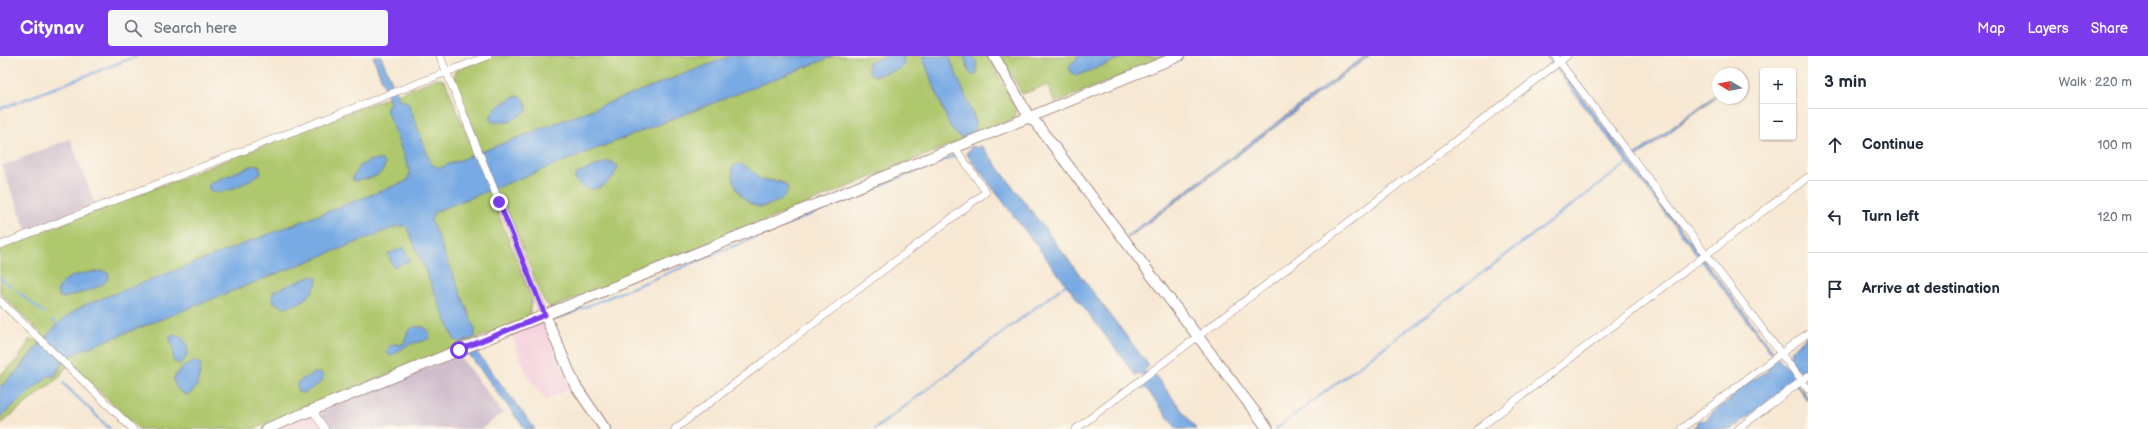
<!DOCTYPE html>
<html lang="en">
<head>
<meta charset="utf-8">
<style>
  body { margin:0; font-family:"Balsamiq Sans",sans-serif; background:#f6f6f7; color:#1f2937 }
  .controls { position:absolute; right:12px; top:12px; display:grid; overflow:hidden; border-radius:4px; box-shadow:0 1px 3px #0004 }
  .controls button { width:36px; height:36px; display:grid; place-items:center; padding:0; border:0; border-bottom:1px solid #e0e1e3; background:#fff; color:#1f2937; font:20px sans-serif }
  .compass { position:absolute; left:1712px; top:12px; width:36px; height:36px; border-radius:50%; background:#fff; box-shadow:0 1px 3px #0004; rotate:280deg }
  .stop { position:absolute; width:12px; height:12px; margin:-9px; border:3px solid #7c3aed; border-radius:50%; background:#fff }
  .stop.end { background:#7c3aed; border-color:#fff; box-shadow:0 1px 4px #0008 }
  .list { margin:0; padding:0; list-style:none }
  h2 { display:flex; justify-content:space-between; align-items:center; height:52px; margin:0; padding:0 16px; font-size:17px }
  h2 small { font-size:13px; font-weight:400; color:#747a83 }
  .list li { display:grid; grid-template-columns:26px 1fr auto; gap:12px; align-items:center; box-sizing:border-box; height:72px; padding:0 16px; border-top:1px solid #e0e1e3 }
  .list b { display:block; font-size:15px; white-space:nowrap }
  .list em { font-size:13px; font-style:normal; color:#747a83 }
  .icon { flex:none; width:22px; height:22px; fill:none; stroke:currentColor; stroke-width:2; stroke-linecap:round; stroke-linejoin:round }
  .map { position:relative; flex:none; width:1808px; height:373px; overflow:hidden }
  header { display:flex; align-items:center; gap:24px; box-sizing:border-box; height:56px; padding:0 20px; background:#7c3aed; color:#fff }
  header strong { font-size:19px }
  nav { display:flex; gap:22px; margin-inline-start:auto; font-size:14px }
  .search { width:280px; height:36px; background:#f6f6f7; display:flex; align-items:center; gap:10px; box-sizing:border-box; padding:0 14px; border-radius:4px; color:#747a83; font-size:15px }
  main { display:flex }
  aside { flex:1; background:#fff }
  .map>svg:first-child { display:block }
</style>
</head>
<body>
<header>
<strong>Citynav</strong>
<div class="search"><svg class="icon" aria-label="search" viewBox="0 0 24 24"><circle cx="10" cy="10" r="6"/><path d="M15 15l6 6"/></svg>Search here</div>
<nav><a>Map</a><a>Layers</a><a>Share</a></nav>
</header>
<main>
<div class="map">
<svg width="1808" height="373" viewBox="0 0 1808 373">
  <rect width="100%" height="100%" fill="#fbf7ec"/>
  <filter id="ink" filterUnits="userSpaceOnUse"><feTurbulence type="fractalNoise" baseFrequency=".025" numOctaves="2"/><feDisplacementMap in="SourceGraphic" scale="8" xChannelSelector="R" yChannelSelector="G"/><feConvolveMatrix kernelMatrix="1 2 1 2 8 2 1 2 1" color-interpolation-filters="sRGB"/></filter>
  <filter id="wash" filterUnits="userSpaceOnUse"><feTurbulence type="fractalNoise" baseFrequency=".012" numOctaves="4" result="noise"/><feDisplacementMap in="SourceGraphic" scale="16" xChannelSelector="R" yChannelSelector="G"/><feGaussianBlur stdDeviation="0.9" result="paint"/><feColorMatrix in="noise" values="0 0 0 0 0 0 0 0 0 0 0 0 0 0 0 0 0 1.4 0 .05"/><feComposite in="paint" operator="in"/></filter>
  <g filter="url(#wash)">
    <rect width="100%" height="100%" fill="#f7e8d3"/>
    <path fill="#f4cfdc" d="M543,265L570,333L546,344L527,319L511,277Z
      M311,359L321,373H276Z"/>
    <path fill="#d0bdcc" d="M70,83L96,150L27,177L2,110Z
      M459,299L503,357L481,373H330L320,361L322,355Z"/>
    <path fill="#afc76d" stroke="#7c734c" d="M493,0H988L1016,52V59L1011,64L552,252L545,247L502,142L493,145L532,242L529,261L254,373H139L71,309L63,314L61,320L0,368V361L48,320L56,319L61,309L40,287L10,323L0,331V319C13,309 23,299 29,284H35L41,278L0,237V192L438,22L445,25L470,87L478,84L453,23L457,14Z
      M1001,0H1170L1055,47L1047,29L1022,38Z"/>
    <path fill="#78aae4" stroke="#616488" d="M373,0H381L399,43L408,46L431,108L439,112L731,0H834L434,156L431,164L475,273V281L460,287L454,283L408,173L405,170H398L80,295C68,302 60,307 55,320H48L0,361V331C33,305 45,270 85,249L407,125L410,116L386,53L390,46Z
      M887,0H903L904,8L900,13L875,20L869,17L868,7Z
      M922,0H949L975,64V77L961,82L951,73Z
      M964,0H972L976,5L977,18L973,19L969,16Z
      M1079,0H1127L1076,20L1070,15V9Z
      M1365,0H1369L1128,182L1127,180Z
      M1546,0H1551L1775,298L1787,311L1792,307L1788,300L1792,298L1790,295L1808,279V309L1806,311L1808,315L1803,318L1794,310L1789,314L1794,324L1808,342V345L1793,325L1786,331H1783L1779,337L1732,373H1691L1698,369V365L1706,364L1713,356L1728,346L1741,330L1767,316L1773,299Z
      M1718,37V39L1636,102L1634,100Z
      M518,40L523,42L527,50L526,56L509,66H492L490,63C493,51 507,43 518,40Z
      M974,90L975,92L982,90L1149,310L1144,314L1150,322L1155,319L1196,373H1177L1145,331L1143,333L1141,330L1147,325L1141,317L1136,320L966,97L971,93L970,91Z
      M371,104H382L385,108C383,122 368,122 356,125L352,123L359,110Z
      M609,105L618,110C616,120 605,132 593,133C586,134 581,129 576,125L575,121L578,117Z
      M739,108L749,112L761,124C771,125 783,123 788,132C786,141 782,144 774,147C770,148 766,151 762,151C744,151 729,126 733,110Z
      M254,109H259L261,117C250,124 218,145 208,132L210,127Z
      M404,191L409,205L393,211L388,198Z
      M103,215L109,218C110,232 75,238 63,242L59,240L57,236C64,217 86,217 103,215Z
      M312,220L317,222C318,236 297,252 283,251C280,250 277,248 274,246L272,241L274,235Z
      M414,271H423L428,274L430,282C423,286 417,286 410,288C406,290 396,297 390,300L387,297L390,290L394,288L400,289L404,287L408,275Z
      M178,279C190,286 191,300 180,308L174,306C172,301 174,299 173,293C173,288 170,286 170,280Z
      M475,294L535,373H525L469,298L460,301Z
      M196,305L201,308C200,319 199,334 187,339C179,336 173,331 174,321L183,311Z
      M314,317H321L323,320L322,326L304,337L298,336L297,327Z"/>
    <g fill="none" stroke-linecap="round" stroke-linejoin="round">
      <path stroke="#78aae4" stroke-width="2" d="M0,53L137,0
        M0,222L11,231
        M1063,231L1066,228
        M17,235L44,257
        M556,263L956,99
        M52,264L59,269
        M63,327L110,373
        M875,373L1060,233
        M1276,373L1629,106"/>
    </g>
  </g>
  <g filter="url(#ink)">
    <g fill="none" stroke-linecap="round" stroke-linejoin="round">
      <g stroke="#a0847f" stroke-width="8">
        <path id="street" d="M440,0L545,259
          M1555,0L1808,333
          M0,189L488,0
          M0,245L133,373
          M312,354L325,373
          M675,373L986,136L955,92
          M1076,373L1567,0
          M1478,373L1808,121
          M1681,373L1808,277
          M1738,373L1808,320"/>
      </g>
      <g stroke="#a0847f" stroke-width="12">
        <path id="secondary" d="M994,0L1029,61L1036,67L1268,373
          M545,259L575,329L605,373
          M266,373L1179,0"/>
      </g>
      <use href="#street" stroke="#fff" stroke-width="7"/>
      <use href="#secondary" stroke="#fff" stroke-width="10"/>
    </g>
  </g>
  <g fill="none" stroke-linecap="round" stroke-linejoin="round" filter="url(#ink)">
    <path stroke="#7c3aed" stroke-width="5" d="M459,294L545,259L499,146"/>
  </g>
</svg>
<div class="controls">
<button>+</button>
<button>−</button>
</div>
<svg class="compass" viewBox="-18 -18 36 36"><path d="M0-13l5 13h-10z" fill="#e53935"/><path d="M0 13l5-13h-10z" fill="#747a83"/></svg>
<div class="stop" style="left:459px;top:294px"></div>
<div class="stop end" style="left:499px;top:146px"></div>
</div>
<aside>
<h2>3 min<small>Walk · 220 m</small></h2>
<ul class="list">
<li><svg class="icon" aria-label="ahead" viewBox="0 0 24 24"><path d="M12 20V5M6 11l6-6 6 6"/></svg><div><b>Continue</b></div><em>100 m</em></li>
<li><svg class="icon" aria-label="left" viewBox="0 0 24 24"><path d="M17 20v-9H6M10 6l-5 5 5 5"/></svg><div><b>Turn left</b></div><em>120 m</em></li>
<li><svg class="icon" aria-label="arrive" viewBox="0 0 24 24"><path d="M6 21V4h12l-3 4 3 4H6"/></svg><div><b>Arrive at destination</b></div></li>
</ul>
</aside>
</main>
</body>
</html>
